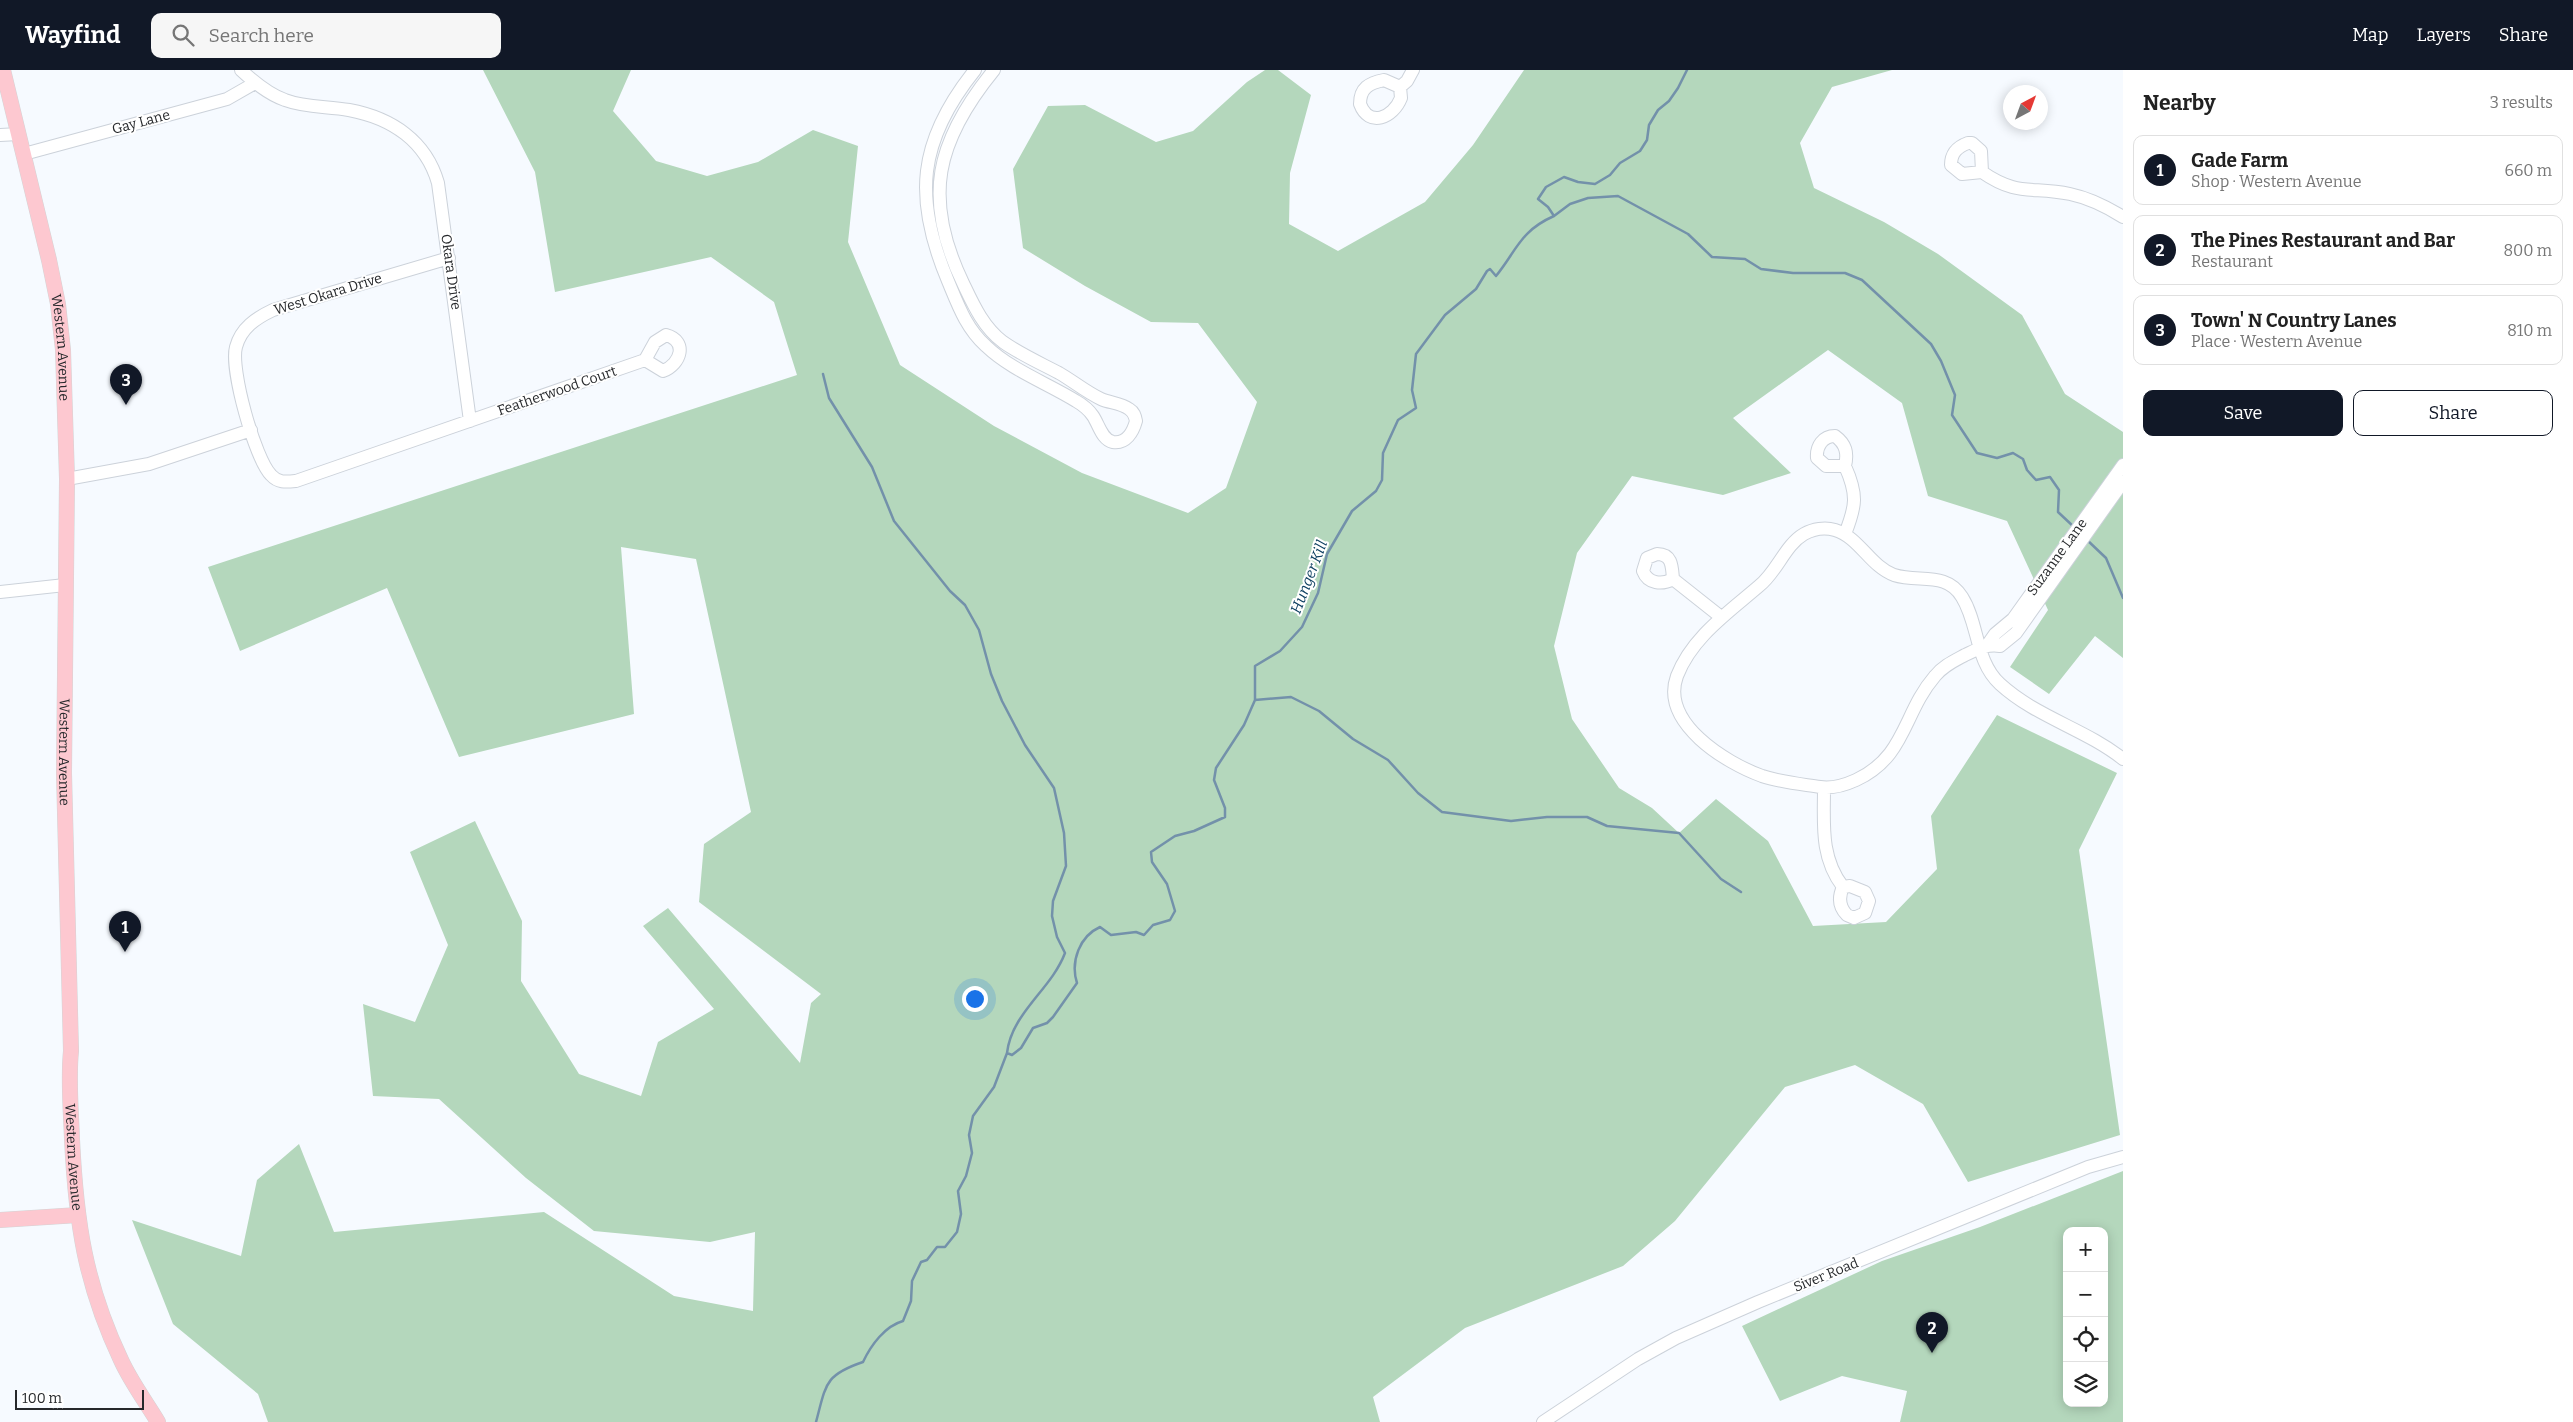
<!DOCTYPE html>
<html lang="en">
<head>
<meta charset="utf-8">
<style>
  body { margin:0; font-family:Bitter,serif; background:#f6f6f6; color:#222 }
  .controls { position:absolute; right:15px; bottom:15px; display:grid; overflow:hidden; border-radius:10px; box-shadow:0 2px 12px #0003 }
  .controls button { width:45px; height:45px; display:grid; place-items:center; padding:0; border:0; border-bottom:1px solid #e0e0e0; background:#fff; color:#222; font:25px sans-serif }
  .compass { position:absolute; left:2003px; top:15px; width:45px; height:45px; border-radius:50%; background:#fff; box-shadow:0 2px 12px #0003; rotate:41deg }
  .scale { position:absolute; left:15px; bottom:12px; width:129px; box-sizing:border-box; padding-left:5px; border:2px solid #26282b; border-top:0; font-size:14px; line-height:18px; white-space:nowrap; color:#26282b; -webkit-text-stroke:4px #fff; paint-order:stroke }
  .you { position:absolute; left:974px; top:928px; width:18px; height:18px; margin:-12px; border:4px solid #fff; border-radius:50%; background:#1a73e8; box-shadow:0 0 0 8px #1a73e833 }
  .badge { display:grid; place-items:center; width:32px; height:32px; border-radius:50%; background:#111827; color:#fff; font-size:16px; font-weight:700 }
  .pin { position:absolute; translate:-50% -41px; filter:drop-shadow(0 1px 2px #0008) }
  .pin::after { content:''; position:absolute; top:26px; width:18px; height:15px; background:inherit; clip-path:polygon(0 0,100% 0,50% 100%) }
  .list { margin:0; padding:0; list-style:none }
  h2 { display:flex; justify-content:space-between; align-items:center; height:65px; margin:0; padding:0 20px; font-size:21px }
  h2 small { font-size:16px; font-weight:400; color:#767676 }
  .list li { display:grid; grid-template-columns:32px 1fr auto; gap:15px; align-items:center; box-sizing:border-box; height:70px; margin:0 10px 10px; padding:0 10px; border:1px solid #e0e0e0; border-radius:10px }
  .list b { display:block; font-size:19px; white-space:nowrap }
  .list p { margin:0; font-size:16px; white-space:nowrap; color:#767676 }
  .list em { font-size:16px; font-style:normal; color:#767676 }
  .actions { display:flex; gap:10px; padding:15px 20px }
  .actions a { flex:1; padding:11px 0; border:1px solid #111827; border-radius:10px; text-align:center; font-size:18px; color:#111827 }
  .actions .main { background:#111827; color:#fff }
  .icon { flex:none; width:28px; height:28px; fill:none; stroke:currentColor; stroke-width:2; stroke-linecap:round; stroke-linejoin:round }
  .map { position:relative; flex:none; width:2123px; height:1352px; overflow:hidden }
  header { display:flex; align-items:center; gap:30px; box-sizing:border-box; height:70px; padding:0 25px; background:#111827; color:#fff }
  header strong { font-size:24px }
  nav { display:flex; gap:28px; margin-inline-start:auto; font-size:18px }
  .search { width:350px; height:45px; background:#f6f6f6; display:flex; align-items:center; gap:12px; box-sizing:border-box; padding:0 18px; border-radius:10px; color:#767676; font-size:19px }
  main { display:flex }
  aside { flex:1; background:#fff }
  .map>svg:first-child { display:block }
</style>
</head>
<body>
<header>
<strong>Wayfind</strong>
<div class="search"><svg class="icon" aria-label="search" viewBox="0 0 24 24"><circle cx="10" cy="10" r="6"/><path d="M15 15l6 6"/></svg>Search here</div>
<nav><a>Map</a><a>Layers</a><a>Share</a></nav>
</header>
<main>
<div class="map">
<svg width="2123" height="1352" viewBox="0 0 2123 1352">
  <rect width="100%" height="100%" fill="#f6faff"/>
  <path fill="#b4d7bc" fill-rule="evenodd" d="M483,0H631L613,41L656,91L707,106L758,92L813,60L858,76L848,172L900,295L994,356L1082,403L1188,443L1226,418L1257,332L1198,253L1151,252L1085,216L1023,178L1013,99L1048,36L1085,35L1156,72L1193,61L1247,12L1265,0H1278L1311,25L1290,103L1289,154L1338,181L1425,132L1473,75L1524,0H1892L1832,17L1800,73L1814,118L1884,152L1938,184L2022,245L2065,324L2123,362V588L2095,566L2049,624L2010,597L2048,540L2007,451L1928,426L1902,333L1828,280L1733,348L1791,403L1723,425L1632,406L1577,483L1554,576L1572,649L1619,718L1652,738L1679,763L1716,729L1768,771L1813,856L1886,852L1937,799L1931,746L1997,645L2117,703L2079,780L2120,1065L1968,1112L1923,1034L1855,995L1785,1017L1675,1151L1623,1196L1465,1258L1373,1327L1380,1352H268L258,1324L173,1254L132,1150L241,1186L257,1110L299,1074L334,1162L544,1142L674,1226L753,1241L755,1162L710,1172L594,1161L526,1108L439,1029L373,1026L363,934L415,952L448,875L410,782L475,751L522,851L521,911L579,1004L641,1026L658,972L714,939L643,856L668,838L800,993L811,933L821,924L699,832L704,774L751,742L696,489L621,477L634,644L459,687L387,518L240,581L208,497L797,305L774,232L711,187L555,222L535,102Z
    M2123,1101V1352H1900L1907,1321L1842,1306L1780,1331L1742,1256L1882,1191L1980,1157ZM2067,1161H2104V1333H2067Z"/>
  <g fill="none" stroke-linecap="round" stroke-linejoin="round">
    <path stroke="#7391aa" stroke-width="2.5" d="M1554,146L1570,134L1588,128L1618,126L1688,164L1712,187L1745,189L1761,199L1793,203H1845L1862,210L1931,274L1941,291L1955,325L1952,345L1977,383L1997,388L2013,383L2023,389L2027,400L2036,410L2050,407L2059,420L2058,442L2074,457
      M823,304L829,328L872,397L894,451L950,521L965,535L979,560L991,604L1002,631L1025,675L1054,718L1064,763L1066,796L1053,831L1052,846L1057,867L1065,883C1051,920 1012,942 1007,983
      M2086,469L2106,488L2123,528
      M1255,630L1291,627L1319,641L1353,669L1388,690L1418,723L1442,742L1511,751L1547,747H1587L1607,756L1679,763L1721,809L1741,822
      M816,1352C826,1315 824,1305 863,1292C871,1275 885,1256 903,1251L911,1231L912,1211L921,1192L927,1190L937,1177H945L957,1162L961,1144L958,1121L966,1106L972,1083L969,1065L973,1046L994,1017L1007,983L1012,985L1021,978L1033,958L1047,953L1053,947L1077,913C1070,891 1080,866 1100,857L1111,865L1136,862L1144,865L1153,855L1170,850L1175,841L1167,814L1152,792L1151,782L1175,766L1194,761L1225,747V738L1214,710L1216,698L1244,655L1255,630V596L1280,581L1302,557L1318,523L1327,484L1352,441L1376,421L1382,410L1383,383L1398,350L1416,338L1412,320L1416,284L1445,245L1476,219L1487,201L1490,199L1496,206C1517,180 1520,161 1554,146L1548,137L1538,129L1546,117L1564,107L1578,112L1595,114L1610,105L1620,93L1640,81L1647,70L1649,55L1658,40L1669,31L1678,18L1687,0"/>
    <g stroke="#ccd2da" stroke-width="14">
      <path id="minor" d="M241,0C254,12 268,24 285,30C306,38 328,36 349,40C392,48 426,71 438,113L470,351
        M975,0C918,71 913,128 948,211C958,235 966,258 986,276C1011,300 1047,313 1076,331C1083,335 1089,340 1093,346C1099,355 1102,370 1113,372C1126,374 1133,362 1136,351C1135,346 1134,342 1129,339C1121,333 1110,333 1101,329C1086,322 1073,311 1059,303C1040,293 1020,284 1003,272C983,257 973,234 963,213C922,128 936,71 994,0
        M1384,10L1400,17L1401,28C1393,48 1369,58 1360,34C1360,18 1369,13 1384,10Z
        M1400,17L1407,11L1413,0
        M0,65L19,64
        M1968,73H1972L1981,81L1982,102L1962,104L1951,95C1951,83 1957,77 1968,73Z
        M24,84L227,29L255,13
        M1982,102C2018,127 2032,116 2070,124C2089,128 2107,137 2123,147
        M449,188L273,240C256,248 241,258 236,277C230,299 255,389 271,405C278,413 286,412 296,411L645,290
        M666,265C688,271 681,294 663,301L645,290L655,272Z
        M1835,366C1846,374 1848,383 1845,396H1826L1817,388C1816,376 1823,366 1835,366Z
        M1845,396C1858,425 1856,436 1845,464
        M67,409L149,394L251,360
        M2123,412L2016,563L2000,576C1986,574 1978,579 1965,585C1954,591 1943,596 1935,606C1903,643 1906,687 1856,710C1845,715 1833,719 1820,717C1801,714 1780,712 1762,706C1726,693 1660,653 1677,606C1692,567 1729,542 1759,516C1777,502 1785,475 1804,464C1813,459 1825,457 1835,460C1859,467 1870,496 1894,505C1919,513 1946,501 1962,527C1979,554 1975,591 2000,614C2036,647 2085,659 2123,689
        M1657,484C1672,484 1672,496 1673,509C1662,515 1648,514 1643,501L1647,488Z
        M1673,509L1721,547
        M0,522L65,515
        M1988,574L1995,564L2013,549L2123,395
        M1824,718C1824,754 1820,787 1843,817
        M1850,816L1865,822L1869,831L1865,843L1854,848L1847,845C1839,837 1838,828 1843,817Z
        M1543,1352L1638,1289L1676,1268L1758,1232L2088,1097L2123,1087"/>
    </g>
    <g stroke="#d4d4d5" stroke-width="16">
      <g id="major">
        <path id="s1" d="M3,0L49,190L58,234L63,280L67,409L64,703L71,981C68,1010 71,1040 72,1069C76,1152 85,1214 121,1290C131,1312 146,1332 158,1352"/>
        <path d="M0,1150L78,1145"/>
      </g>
    </g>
    <use href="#minor" stroke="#fff" stroke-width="12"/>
    <use href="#major" stroke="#fdc8d0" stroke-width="15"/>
  </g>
  <g text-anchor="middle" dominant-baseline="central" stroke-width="4" stroke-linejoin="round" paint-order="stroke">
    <g font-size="14" fill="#26282b" stroke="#fff">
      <text transform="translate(141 52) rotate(-15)">Gay Lane</text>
      <text transform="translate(451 202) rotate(82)">Okara Drive</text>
      <text transform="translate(328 224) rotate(-17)">West Okara Drive</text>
      <text stroke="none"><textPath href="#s1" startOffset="284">Western Avenue</textPath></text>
      <text transform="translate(557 321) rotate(-19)">Featherwood Court</text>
      <text transform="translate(2057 487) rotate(-54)">Suzanne Lane</text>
      <text stroke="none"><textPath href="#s1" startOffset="689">Western Avenue</textPath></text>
      <text stroke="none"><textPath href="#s1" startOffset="1094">Western Avenue</textPath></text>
      <text transform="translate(1826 1205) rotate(-22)">Siver Road</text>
    </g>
    <g font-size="15" font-style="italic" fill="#0d3f61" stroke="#fff">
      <text transform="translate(1309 507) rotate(-69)">Hunger Kill</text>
    </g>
  </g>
</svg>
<div class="controls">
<button>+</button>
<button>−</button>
<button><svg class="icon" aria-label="locate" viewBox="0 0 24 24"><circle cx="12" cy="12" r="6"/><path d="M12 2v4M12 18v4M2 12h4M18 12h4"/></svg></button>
<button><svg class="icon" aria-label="layers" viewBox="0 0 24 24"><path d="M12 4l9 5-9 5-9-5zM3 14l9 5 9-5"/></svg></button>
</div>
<svg class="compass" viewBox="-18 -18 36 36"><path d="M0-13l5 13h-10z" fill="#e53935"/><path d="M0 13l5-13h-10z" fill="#767676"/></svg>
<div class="scale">100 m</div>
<div class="you"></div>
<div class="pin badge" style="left:125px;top:882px">1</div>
<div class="pin badge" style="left:1932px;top:1283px">2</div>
<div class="pin badge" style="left:126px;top:335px">3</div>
</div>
<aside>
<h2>Nearby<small>3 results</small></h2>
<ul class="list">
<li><span class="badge">1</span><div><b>Gade Farm</b><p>Shop · Western Avenue</p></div><em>660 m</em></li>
<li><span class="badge">2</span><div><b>The Pines Restaurant and Bar</b><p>Restaurant</p></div><em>800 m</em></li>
<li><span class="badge">3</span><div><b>Town' N Country Lanes</b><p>Place · Western Avenue</p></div><em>810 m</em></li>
</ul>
<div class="actions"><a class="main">Save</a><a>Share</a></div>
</aside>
</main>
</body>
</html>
